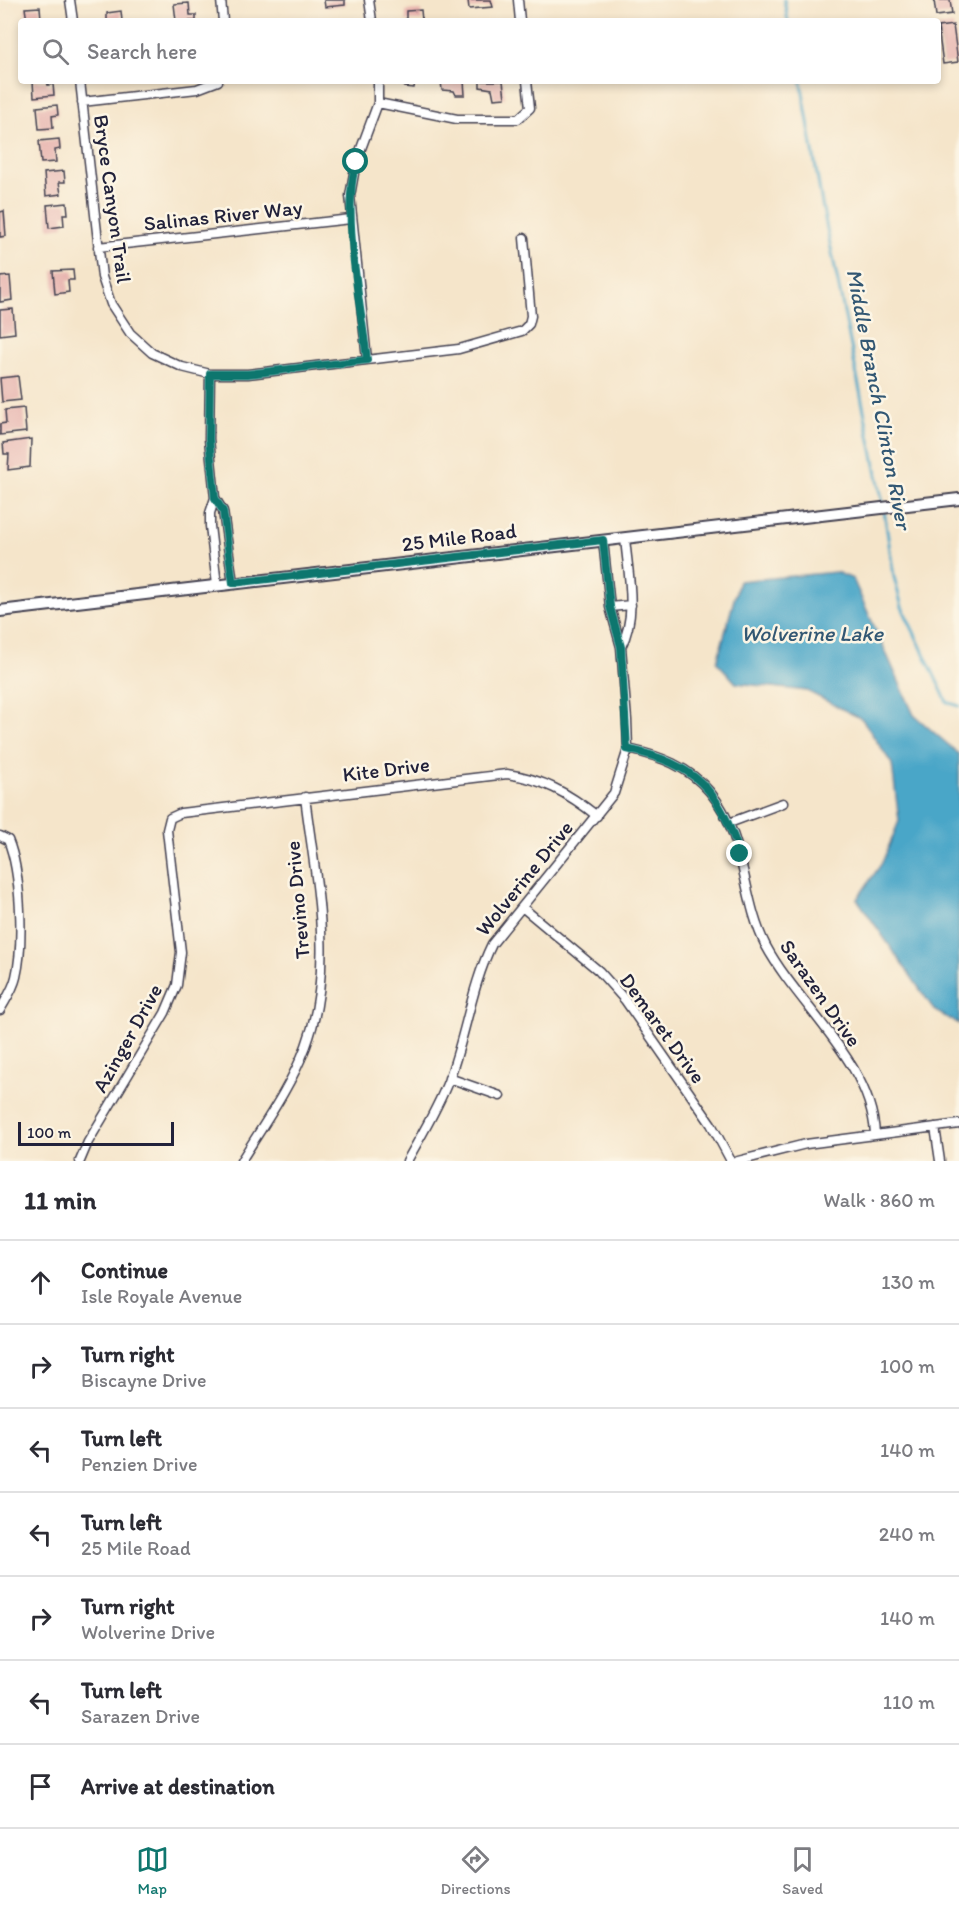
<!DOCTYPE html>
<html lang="en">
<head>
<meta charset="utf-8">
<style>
  body { margin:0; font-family:Itim,sans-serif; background:#f7f7f7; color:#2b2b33 }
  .scale { position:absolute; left:18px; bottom:15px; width:156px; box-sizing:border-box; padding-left:6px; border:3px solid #22223b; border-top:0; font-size:16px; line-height:21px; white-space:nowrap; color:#22223b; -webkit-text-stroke:4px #fcf5e5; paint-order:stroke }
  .stop { position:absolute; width:18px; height:18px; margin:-14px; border:4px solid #0f766e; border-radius:50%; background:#fff }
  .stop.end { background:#0f766e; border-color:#fff; box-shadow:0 2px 6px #0008 }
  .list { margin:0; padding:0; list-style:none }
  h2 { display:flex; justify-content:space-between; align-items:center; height:78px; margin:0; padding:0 24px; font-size:26px }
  h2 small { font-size:20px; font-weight:400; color:#7c7c81 }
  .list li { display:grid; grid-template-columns:39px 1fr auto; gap:18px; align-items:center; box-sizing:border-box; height:84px; padding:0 24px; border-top:2px solid #e1e1e2 }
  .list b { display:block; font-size:22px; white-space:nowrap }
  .list p { margin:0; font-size:20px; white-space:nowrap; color:#7c7c81 }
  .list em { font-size:20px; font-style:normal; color:#7c7c81 }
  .icon { flex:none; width:33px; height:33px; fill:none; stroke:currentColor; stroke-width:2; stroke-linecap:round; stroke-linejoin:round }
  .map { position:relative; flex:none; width:959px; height:1161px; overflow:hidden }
  .search { position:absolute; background:#fff; box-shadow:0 3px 9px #0003; left:18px; right:18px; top:18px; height:66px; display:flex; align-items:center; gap:15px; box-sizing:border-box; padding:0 21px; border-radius:6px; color:#7c7c81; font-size:22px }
  .sheet { height:666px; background:#fff }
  nav { display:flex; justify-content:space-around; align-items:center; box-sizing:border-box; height:84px; border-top:2px solid #e1e1e2; background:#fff; font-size:16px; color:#7c7c81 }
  nav a { display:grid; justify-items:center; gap:3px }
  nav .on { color:#0f766e }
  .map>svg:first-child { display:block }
</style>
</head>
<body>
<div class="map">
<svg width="959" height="1161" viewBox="0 0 959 1161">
  <rect width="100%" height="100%" fill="#fcf5e5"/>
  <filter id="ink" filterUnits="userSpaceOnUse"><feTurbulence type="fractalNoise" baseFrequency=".0167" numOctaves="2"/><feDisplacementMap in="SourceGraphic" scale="12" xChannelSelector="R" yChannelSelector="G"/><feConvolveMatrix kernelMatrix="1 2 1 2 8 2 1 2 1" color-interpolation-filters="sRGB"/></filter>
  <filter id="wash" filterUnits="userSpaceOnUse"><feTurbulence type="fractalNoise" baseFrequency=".008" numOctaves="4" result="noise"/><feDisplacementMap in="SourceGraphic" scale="24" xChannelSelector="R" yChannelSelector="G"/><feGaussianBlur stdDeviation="1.35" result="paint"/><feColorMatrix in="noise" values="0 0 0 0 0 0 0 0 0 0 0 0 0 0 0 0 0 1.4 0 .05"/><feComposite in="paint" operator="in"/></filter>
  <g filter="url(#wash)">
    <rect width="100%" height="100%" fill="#f5e5ca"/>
    <path fill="#49a6c8" stroke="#366482" stroke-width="1.5" d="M836,572L853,579L914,715L959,754V1024L935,1011L857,899L882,863L899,821L892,764L862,719L807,691L736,683L717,662L739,581Z"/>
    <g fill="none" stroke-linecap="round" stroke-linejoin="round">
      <path stroke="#49a6c8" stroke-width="3" d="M784,0L788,21
        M801,81L822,204L883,504L894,577L902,607L947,702L959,706"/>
    </g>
    <g id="blocks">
      <path fill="#e6b0ac" d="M324,0H345V5L325,7Z
        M468,0H491L493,7L469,9Z
        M934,0H950L952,14L936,16Z
        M189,3L190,15H196V21H176L174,4Z
        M40,7L41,19L47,18V21H27L25,8Z
        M421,10L422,21H406V11Z
        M121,11L122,21H107V13Z
        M953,25L958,62L943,64L938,27Z
        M33,81H47L48,85L53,84L54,95L34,97Z
        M405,81H415L414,88L404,87Z
        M441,81H464L465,95H456L454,91L442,90Z
        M480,81H503L505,98L494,99L492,89L480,87Z
        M57,105L58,115L52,116L53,128L39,129L37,107Z
        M59,139L60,149L55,150L56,162L41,163L39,141Z
        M64,171L65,182H59L61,194L46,196L44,173Z
        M67,203L68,214H63L64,226L49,228L47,205Z
        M4,211L6,236L0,237V212Z
        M73,270L74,280H68L69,292L55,294L53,271Z
        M10,276L12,300L0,302V277Z
        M13,309L15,333L0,335V310Z
        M18,376L21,400L2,402L0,378Z
        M24,408L26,432L0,435V424L6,423L5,410Z
        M31,439L30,467L8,470L9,454H4L3,443Z"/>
    </g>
  </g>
  <g filter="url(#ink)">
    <use href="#blocks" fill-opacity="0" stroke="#423f50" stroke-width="1.5"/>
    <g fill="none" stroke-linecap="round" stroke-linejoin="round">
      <g stroke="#423f50" stroke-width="11">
        <path id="minor" d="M70,0L73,21
          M221,0L223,21
          M369,0L372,21
          M518,0L520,21
          M80,81L102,277L111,304L130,333L152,353L182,367L210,374H248L459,349L522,331L529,324L531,316L524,238
          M82,102L197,89L218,81
          M378,103L457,119H518L530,108L527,81
          M98,247L351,219
          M367,360L350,196L356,162L378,103V81
          M210,374L209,439L215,498L210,513V526L217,585
          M215,498L223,511L233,583
          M610,607L631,605
          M621,647C638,614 628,574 625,538
          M628,749C660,756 688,766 710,792C747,836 741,898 766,946C799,1007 871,1062 875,1134
          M729,823L783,803
          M0,836L8,840C21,871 24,944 16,977C13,990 6,999 0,1010
          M522,907L599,971L625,1000L711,1124L731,1161
          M449,1078L500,1096
          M935,1127L940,1161
          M80,1161L88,1142L165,1013L177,985L181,952L167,830L170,818L181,813L507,774C543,779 568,793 597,816
          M241,1161C264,1124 291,1086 306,1046C336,966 315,879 305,797
          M407,1161C422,1134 438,1108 449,1079C466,1035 471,987 492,944L614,793L628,749L627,720L621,647L610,607L603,540
          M738,1161L806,1144L959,1124"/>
      </g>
      <g stroke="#423f50" stroke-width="14">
        <path id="tertiary" d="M0,611L959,499"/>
      </g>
      <use href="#minor" stroke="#fff" stroke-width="8"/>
      <use href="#tertiary" stroke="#fff" stroke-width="10"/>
    </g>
  </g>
  <g fill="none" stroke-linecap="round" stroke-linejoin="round" filter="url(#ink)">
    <path stroke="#0f766e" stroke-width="8" d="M356,162C341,214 361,305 367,360L248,374H210L209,439L215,498L223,511L233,583L603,540L610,607L621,647L627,749C696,764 718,789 740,854"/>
  </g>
  <g text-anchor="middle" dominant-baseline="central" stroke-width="5" stroke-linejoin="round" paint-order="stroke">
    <g font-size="21" fill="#22223b" stroke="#fcf5e5">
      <text transform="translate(113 199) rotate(82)">Bryce Canyon Trail</text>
      <text transform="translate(223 215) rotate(-6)">Salinas River Way</text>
      <text transform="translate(459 537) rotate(-7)">25 Mile Road</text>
      <text transform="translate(386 769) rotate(-7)">Kite Drive</text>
      <text transform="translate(524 878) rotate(-51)">Wolverine Drive</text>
      <text transform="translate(297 900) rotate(-95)">Trevino Drive</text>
      <text transform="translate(821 993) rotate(55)">Sarazen Drive</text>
      <text transform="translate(663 1028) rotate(54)">Demaret Drive</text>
      <text transform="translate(127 1038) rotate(-61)">Azinger Drive</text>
    </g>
    <g font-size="22" font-style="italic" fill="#325773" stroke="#fcf5e5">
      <text transform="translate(879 399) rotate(79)">Middle Branch Clinton River</text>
      <text x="812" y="633">Wolverine Lake</text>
    </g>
  </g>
</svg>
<div class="scale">100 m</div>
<div class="stop" style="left:356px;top:162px"></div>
<div class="stop end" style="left:740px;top:854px"></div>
<div class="search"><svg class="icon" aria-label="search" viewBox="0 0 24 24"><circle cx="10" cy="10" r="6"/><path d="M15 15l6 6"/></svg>Search here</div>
</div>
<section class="sheet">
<h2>11 min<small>Walk · 860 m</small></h2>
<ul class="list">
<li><svg class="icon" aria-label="ahead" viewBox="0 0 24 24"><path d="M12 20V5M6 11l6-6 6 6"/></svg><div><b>Continue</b><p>Isle Royale Avenue</p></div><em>130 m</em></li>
<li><svg class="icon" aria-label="right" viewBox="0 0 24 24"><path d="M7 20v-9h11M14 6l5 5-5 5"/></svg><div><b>Turn right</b><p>Biscayne Drive</p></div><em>100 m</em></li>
<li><svg class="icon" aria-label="left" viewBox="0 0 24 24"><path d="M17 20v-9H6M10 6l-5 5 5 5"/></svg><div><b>Turn left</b><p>Penzien Drive</p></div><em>140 m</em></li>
<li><svg class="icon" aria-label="left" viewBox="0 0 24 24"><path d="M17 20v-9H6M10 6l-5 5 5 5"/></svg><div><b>Turn left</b><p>25 Mile Road</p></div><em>240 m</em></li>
<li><svg class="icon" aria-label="right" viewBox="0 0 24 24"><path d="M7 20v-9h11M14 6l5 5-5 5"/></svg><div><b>Turn right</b><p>Wolverine Drive</p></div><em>140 m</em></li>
<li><svg class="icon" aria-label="left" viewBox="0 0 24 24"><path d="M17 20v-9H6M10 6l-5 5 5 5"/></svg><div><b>Turn left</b><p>Sarazen Drive</p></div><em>110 m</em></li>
<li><svg class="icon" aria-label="arrive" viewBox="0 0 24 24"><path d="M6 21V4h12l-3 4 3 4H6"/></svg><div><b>Arrive at destination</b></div></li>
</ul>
</section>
<nav>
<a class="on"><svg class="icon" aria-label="map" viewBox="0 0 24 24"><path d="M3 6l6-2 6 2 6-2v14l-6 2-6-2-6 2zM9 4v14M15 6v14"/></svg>Map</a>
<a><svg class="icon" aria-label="directions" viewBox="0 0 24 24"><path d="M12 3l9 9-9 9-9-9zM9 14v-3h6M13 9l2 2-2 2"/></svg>Directions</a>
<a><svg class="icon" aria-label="saved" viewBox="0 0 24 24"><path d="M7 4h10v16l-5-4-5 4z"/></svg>Saved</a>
</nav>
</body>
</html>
